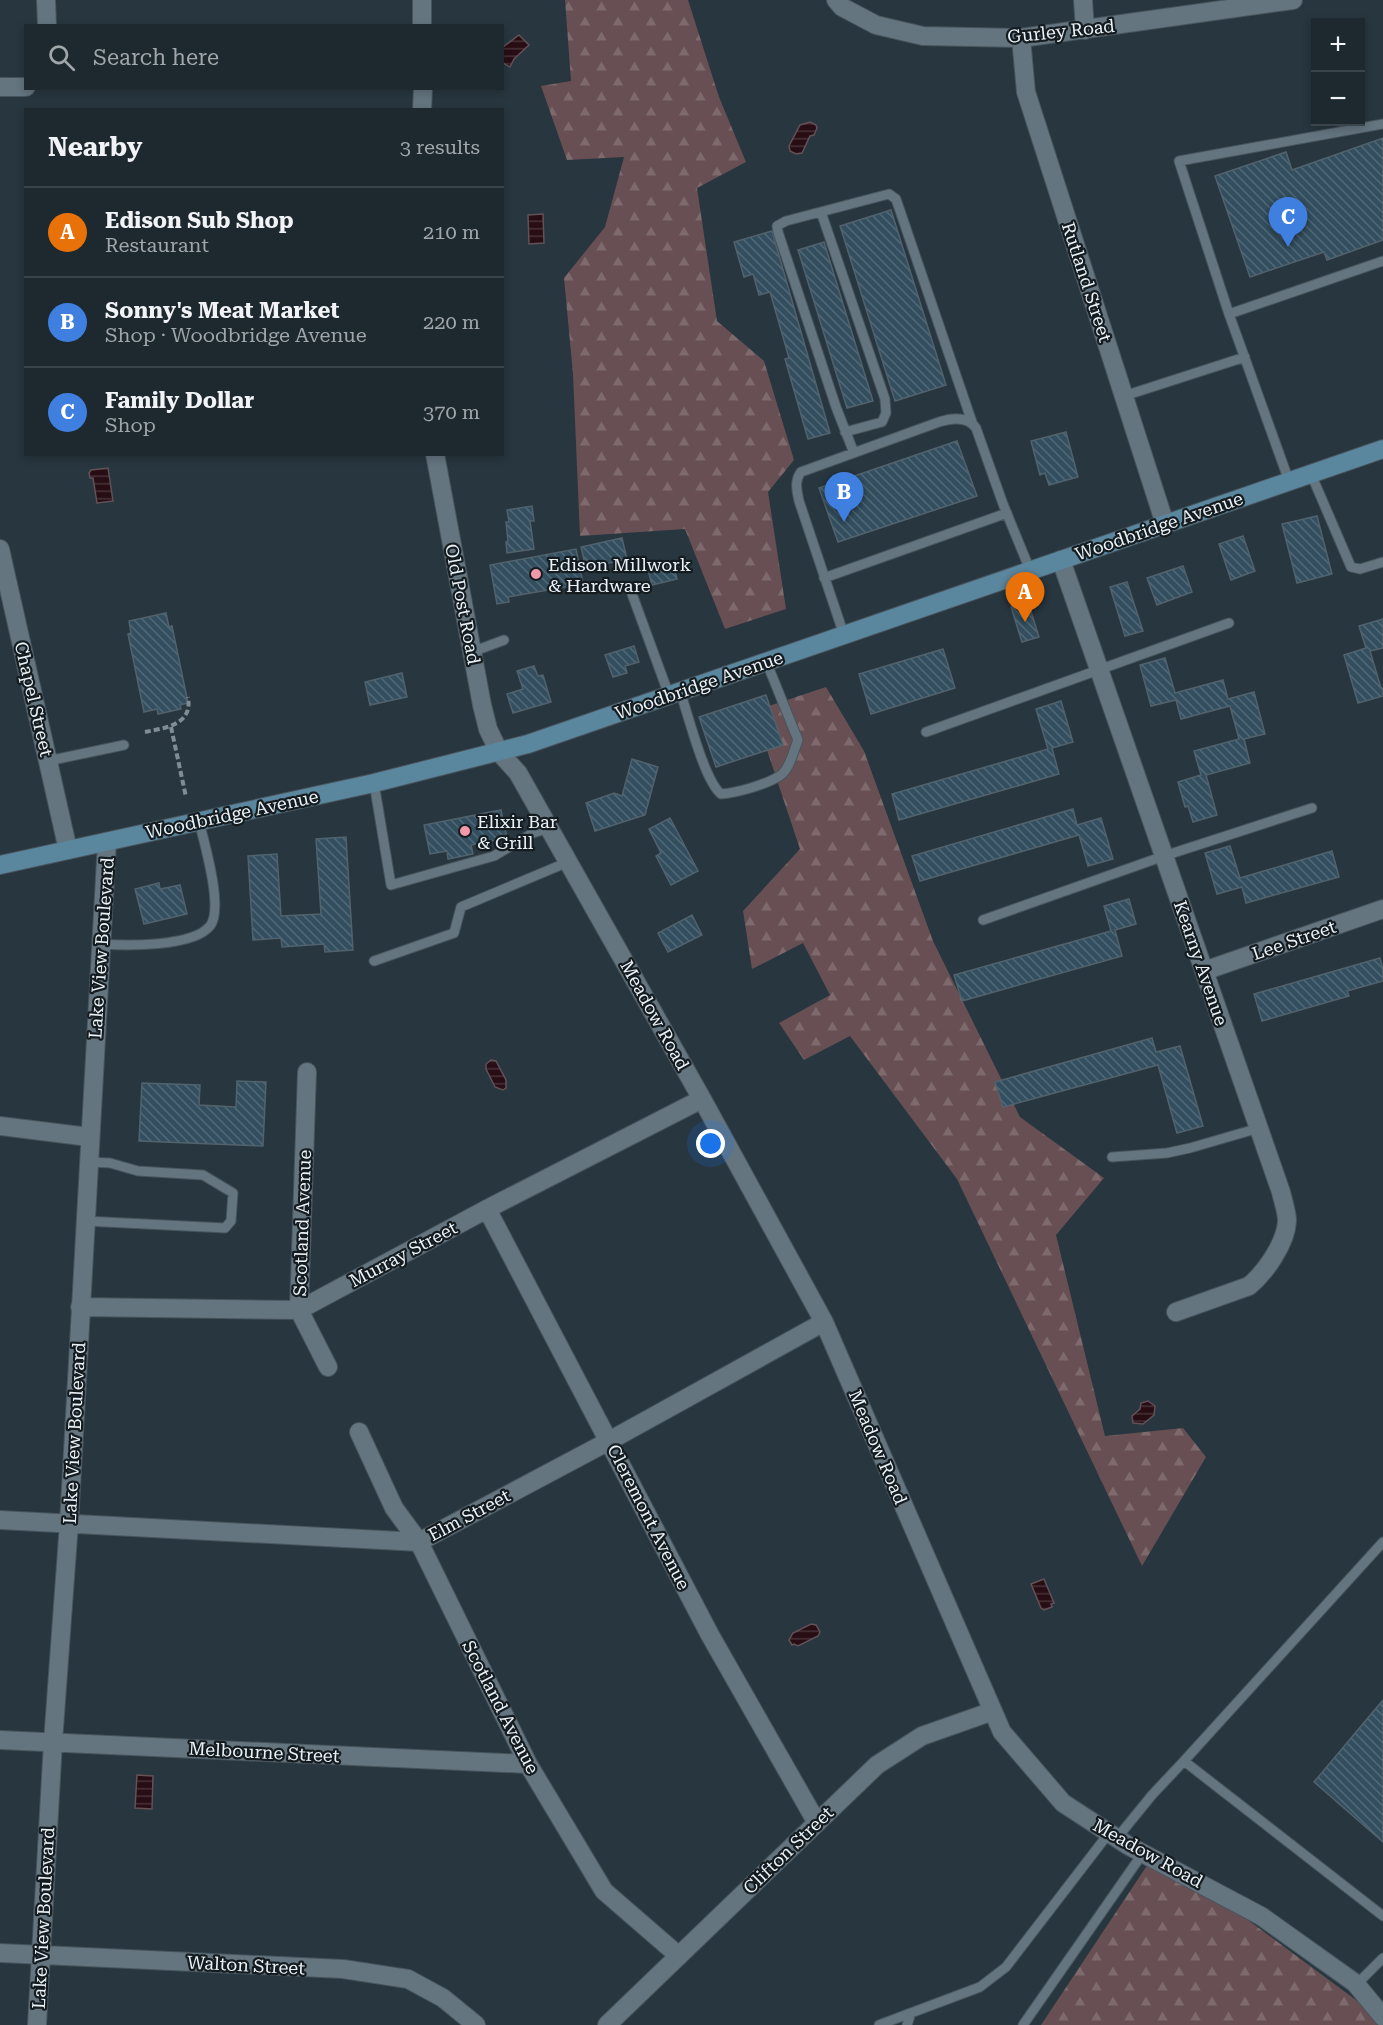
<!DOCTYPE html>
<html lang="en">
<head>
<meta charset="utf-8">
<style>
  body { margin:0; font-family:"Roboto Serif",serif; background:#2a343b; color:#f1f3f6 }
  .controls { position:absolute; right:18px; top:18px; display:grid; overflow:hidden; border-radius:0px; box-shadow:0 3px 9px #0003 }
  .controls button { width:54px; height:54px; display:grid; place-items:center; padding:0; border:0; border-bottom:2px solid #3b444b; background:#1d282f; color:#f1f3f6; font:30px sans-serif }
  .you { position:absolute; left:711px; top:1144px; width:21px; height:21px; margin:-15px; border:4px solid #fff; border-radius:50%; background:#1a73e8; box-shadow:0 0 0 9px #1a73e833 }
  .badge { display:grid; place-items:center; width:39px; height:39px; border-radius:50%; background:#d6ab8b; color:#fff; font-size:20px; font-weight:700 }
  .pin { position:absolute; translate:-50% -50px; filter:drop-shadow(0 2px 3px #0008) }
  .pin::after { content:''; position:absolute; top:32px; width:21px; height:18px; background:inherit; clip-path:polygon(0 0,100% 0,50% 100%) }
  .list { margin:0; padding:0; list-style:none }
  h2 { display:flex; justify-content:space-between; align-items:center; height:78px; margin:0; padding:0 24px; font-size:26px }
  h2 small { font-size:20px; font-weight:400; color:#a0a6aa }
  .list li { display:grid; grid-template-columns:39px 1fr auto; gap:18px; align-items:center; box-sizing:border-box; height:90px; padding:0 24px; border-top:2px solid #3b444b }
  .list b { display:block; font-size:22px; white-space:nowrap }
  .list p { margin:0; font-size:20px; white-space:nowrap; color:#a0a6aa }
  .list em { font-size:20px; font-style:normal; color:#a0a6aa }
  .icon { flex:none; width:33px; height:33px; fill:none; stroke:currentColor; stroke-width:2; stroke-linecap:round; stroke-linejoin:round }
  .map { position:relative; flex:none; width:1383px; height:2025px; overflow:hidden }
  .search { position:absolute; background:#1d282f; box-shadow:0 3px 9px #0003; left:24px; top:24px; width:480px; height:66px; display:flex; align-items:center; gap:15px; box-sizing:border-box; padding:0 21px; border-radius:0px; color:#a0a6aa; font-size:22px }
  .panel { position:absolute; background:#1d282f; box-shadow:0 3px 9px #0003; left:24px; top:108px; width:480px; height:348px; border-radius:0px }
  .map>svg:first-child { display:block }
</style>
</head>
<body>
<div class="map">
<svg width="1383" height="2025" viewBox="0 0 1383 2025">
  <defs>
    <pattern id="forest-firs" width="22" height="20" patternUnits="userSpaceOnUse" patternTransform="scale(1.5)"><rect width="22" height="20" fill="#684f53"/><path d="M5 1l3.5 6h-7zM16 11l3.5 6h-7z" fill="#7e696c"/></pattern>
    <pattern id="water-rules" width="6" height="5" patternUnits="userSpaceOnUse" patternTransform="scale(1.5)"><rect width="6" height="5" fill="#280e14"/><path d="M0 2.5h6" fill="none" stroke="#473237"/></pattern>
    <pattern id="building-back-hatch" width="6" height="6" patternUnits="userSpaceOnUse" patternTransform="scale(1.5)"><rect width="6" height="6" fill="#334f5f"/><path d="M-1 5l2 2M0 0l6 6M5-1l2 2" fill="none" stroke="#516977"/></pattern>
  </defs>
  <rect width="100%" height="100%" fill="#27363f"/>
  <path fill="url(#forest-firs)" d="M565,0H688L719,97L746,162L697,188L717,321L764,361L794,460L768,492L786,609L725,629L685,529L580,536L573,374L564,278L605,227L624,157L567,160L541,86L571,81Z
    M826,687L864,751L933,941L1020,1117L1104,1178L1056,1235L1105,1436L1183,1428L1206,1457L1142,1566L957,1179L850,1036L804,1060L779,1023L830,995L803,943L752,969L743,911L800,849L754,711Z
    M1156,1852L1383,2020V2025H1041Z"/>
  <path fill="url(#water-rules)" stroke="#625258" stroke-width="1.5" d="M519,35L529,45L514,59L510,67L503,63V47Z
    M810,122L816,125L817,128L814,135L810,136L802,153L796,154L790,151L789,146L800,125Z
    M543,214L544,243L529,244L528,215Z
    M108,468L113,501L97,503L93,478H90L89,473L91,470Z
    M491,1060L496,1061L506,1080V1088L503,1090L495,1087L486,1069V1064Z
    M1148,1401L1155,1406L1154,1415L1143,1424L1133,1423L1132,1416L1140,1409L1141,1403Z
    M1044,1579L1054,1603L1051,1604L1052,1607L1044,1610L1041,1608L1031,1584Z
    M811,1624L816,1625L820,1632L818,1636L798,1646L794,1644L792,1645L789,1640L793,1633Z
    M137,1775L153,1776L152,1809L135,1808Z"/>
  <path fill="url(#building-back-hatch)" stroke="#52626c" stroke-width="1.5" d="M1383,138V240L1327,260L1324,252L1250,277L1215,176L1286,152L1292,170Z
    M891,210L946,385L895,401L840,226Z
    M772,231L830,433L808,439L785,359L789,358L770,292L759,295L753,274L744,277L734,242Z
    M824,242L873,401L847,408L798,250Z
    M1066,432L1078,477L1049,485L1045,473L1040,475L1031,441Z
    M957,441L977,496L838,542L819,488Z
    M532,506L534,521H530L534,549L507,553L506,542L508,541L506,522H509L507,510Z
    M1317,516L1332,574L1297,583L1282,524Z
    M1243,536L1255,571L1231,580L1219,544Z
    M622,538L627,559L586,568L581,547Z
    M576,549L583,584L508,597L509,602L497,604L490,565Z
    M673,563L677,579L652,585L648,569Z
    M1183,566L1192,592L1157,605L1147,578Z
    M1127,582L1143,631L1125,636L1110,587Z
    M1028,602L1039,637L1022,642L1011,607Z
    M166,613L169,627L172,626L188,703L180,705L181,709L158,714L157,709L144,712L128,634L131,633L129,621Z
    M1383,619V648L1370,651L1381,688H1383V696L1358,703L1344,655L1366,648L1359,626Z
    M634,646L639,662L625,666L627,673L613,677L605,655Z
    M943,649L955,688L871,714L859,674Z
    M1165,658L1175,693L1223,680L1228,699L1254,692L1265,734L1244,739L1250,763L1206,775L1217,815L1193,822L1188,806L1185,807L1178,782L1201,775L1194,751L1239,739L1230,706L1181,719L1176,700L1151,706L1140,665Z
    M534,666L538,676L543,675L551,702L513,713L507,694L523,689L517,671Z
    M402,673L407,697L370,705L365,682Z
    M766,695L783,745L716,767L699,717Z
    M1061,701L1073,742L1052,748L1059,774L899,820L892,794L1048,749L1036,709Z
    M632,759L658,767L645,815L595,831L586,803L614,793L622,796Z
    M1073,809L1077,825L1101,818L1113,859L1088,866L1079,835L920,881L912,856Z
    M501,810L507,838L471,845L473,854L448,859L447,851L430,854L424,825Z
    M670,818L698,871L671,885L656,856L661,853L649,829Z
    M346,837L353,950L325,952L324,944L282,947L281,938L253,940L248,856L277,854L281,916L321,914L316,839Z
    M1230,846L1240,878L1332,851L1339,877L1246,903L1242,887L1217,894L1205,853Z
    M159,883L160,889L180,885L187,914L144,924L135,889Z
    M1129,899L1136,924L1115,930L1122,956L962,1001L954,975L1111,931L1104,906Z
    M692,915L702,935L668,952L658,933Z
    M1380,958L1383,969V981L1347,991L1349,996L1262,1021L1254,994Z
    M1152,1038L1156,1052L1180,1046L1203,1126L1177,1133L1158,1065L1003,1107L995,1082Z
    M237,1081L266,1082L263,1146L139,1141L142,1083L200,1085L199,1105L236,1107Z
    M1383,1700V1842L1314,1782Z"/>
  <g fill="none" stroke-linecap="round" stroke-linejoin="round">
    <g stroke="#48545c" stroke-width="11">
      <path id="service" d="M821,212L885,399L886,413L882,422L845,432
        M1229,314L1179,161L1383,124
        M1124,396L1245,357
        M854,453L836,407L778,232L777,226L786,221L889,194L896,199L972,422
        M1311,474L1351,567L1360,569L1383,562
        M1289,481L1229,314L1383,261
        M824,578L1007,513
        M632,594L669,695
        M844,635L799,501C797,491 794,481 801,472L939,422C952,418 968,416 976,428L1003,504L1030,570
        M472,652L504,640
        M680,691C688,714 704,780 721,794C737,793 768,784 781,775C790,768 794,750 798,740L766,661
        M926,732L1229,623
        M48,761L124,745
        M374,783L391,885L494,856L533,833L549,828
        M983,920L1164,856L1312,808
        M101,944C126,946 193,947 210,926C224,909 204,842 199,821
        M374,961L454,933L461,907L568,862
        M1112,1157L1167,1153L1190,1148L1259,1128
        M85,1221L225,1228L231,1221L233,1193L203,1175L138,1171L110,1163L88,1162
        M1184,1761L1383,1542
        M1117,1838L1152,1795L1184,1761L1383,1916
        M1356,1985L1383,1958
        M879,2025L980,1987L1006,1967L1109,1833
        M907,2025L911,2013
        M1023,2025L1143,1853"/>
    </g>
    <g stroke="#48545c" stroke-width="20">
      <path id="minor" d="M46,0L47,26
        M836,0L842,7L876,25L923,36L1021,38L1293,0
        M1083,0L1085,30
        M1021,38L1026,92L1165,524
        M0,87H26
        M0,549L68,850
        M1061,560L1281,1192C1283,1201 1287,1212 1287,1221C1286,1243 1265,1273 1249,1286L1176,1312
        M499,752L518,773L702,1099L824,1322L1002,1732L1063,1803L1129,1846L1261,1916L1355,1983L1383,2017
        M1204,971L1383,909
        M307,1072L299,1310L328,1367
        M0,1126L89,1137
        M487,1209L710,1635L817,1823
        M80,1307L299,1310L487,1209L702,1099
        M359,1432L394,1508L419,1542L528,1764L604,1891L679,1956
        M0,1520L419,1542L609,1441L824,1322
        M0,1740L528,1764
        M0,1953L343,1969L408,1979L443,1998L476,2025
        M37,2025L53,1742L69,1523L107,842
        M607,2025L877,1765L922,1736L993,1711"/>
    </g>
    <g stroke="#48545c" stroke-width="20">
      <path id="tertiary" d="M422,0V26
        M422,110L423,88
        M435,454L482,705L488,729L499,752"/>
    </g>
    <g stroke="#48545c" stroke-width="20">
      <path id="secondary" d="M0,865L374,783L528,744L1383,449"/>
    </g>
    <path stroke="#808d94" stroke-width="4" stroke-dasharray="6 3" stroke-linecap="butt" d="M171,727L186,797
      M145,732C165,728 193,725 188,697"/>
    <use href="#service" stroke="#647580" stroke-width="9"/>
    <use href="#minor" stroke="#647580" stroke-width="18"/>
    <use href="#tertiary" stroke="#647580" stroke-width="18"/>
    <use href="#secondary" stroke="#5a869e" stroke-width="18"/>
  </g>
  <g fill="#f39aaa" stroke="#151c20" stroke-width="2">
    <circle cx="536" cy="574" r="6"/>
    <circle cx="465" cy="831" r="6"/>
  </g>
  <g text-anchor="middle" dominant-baseline="central" stroke-width="4.5" stroke-linejoin="round" paint-order="stroke">
    <g font-size="18" fill="#e9f2f8" stroke="#151c20">
      <text transform="translate(1061 31) rotate(-6)">Gurley Road</text>
      <text transform="translate(1087 282) rotate(72)">Rutland Street</text>
      <text transform="translate(1159 526) rotate(-19)">Woodbridge Avenue</text>
      <text transform="translate(463 604) rotate(79)">Old Post Road</text>
      <text transform="translate(699 685) rotate(-19)">Woodbridge Avenue</text>
      <text transform="translate(34 699) rotate(77)">Chapel Street</text>
      <text transform="translate(232 814) rotate(-12)">Woodbridge Avenue</text>
      <text transform="translate(1294 940) rotate(-19)">Lee Street</text>
      <text transform="translate(101 948) rotate(-86)">Lake View Boulevard</text>
      <text transform="translate(1201 963) rotate(71)">Kearny Avenue</text>
      <text transform="translate(655 1015) rotate(61)">Meadow Road</text>
      <text transform="translate(302 1223) rotate(-88)">Scotland Avenue</text>
      <text transform="translate(403 1254) rotate(-28)">Murray Street</text>
      <text transform="translate(74 1433) rotate(-87)">Lake View Boulevard</text>
      <text transform="translate(878 1447) rotate(67)">Meadow Road</text>
      <text transform="translate(469 1515) rotate(-28)">Elm Street</text>
      <text transform="translate(649 1517) rotate(63)">Cleremont Avenue</text>
      <text transform="translate(501 1707) rotate(63)">Scotland Avenue</text>
      <text transform="translate(264 1752) rotate(3)">Melbourne Street</text>
      <text transform="translate(788 1850) rotate(-44)">Clifton Street</text>
      <text transform="translate(1148 1853) rotate(29)">Meadow Road</text>
      <text transform="translate(43 1918) rotate(-87)">Lake View Boulevard</text>
      <text transform="translate(246 1965) rotate(3)">Walton Street</text>
    </g>
    <g font-size="18" fill="#e9f2f8" stroke="#151c20" text-anchor="start">
      <text x="548" y="564">Edison Millwork<tspan x="548" dy="21">&amp; Hardware</tspan></text>
      <text x="477" y="821">Elixir Bar<tspan x="477" dy="21">&amp; Grill</tspan></text>
    </g>
  </g>
</svg>
<div class="controls">
<button>+</button>
<button>−</button>
</div>
<div class="you"></div>
<div class="pin badge" style="left:1025px;top:622px;background:#e8710a">A</div>
<div class="pin badge" style="left:844px;top:522px;background:#3f7fe0">B</div>
<div class="pin badge" style="left:1288px;top:247px;background:#3f7fe0">C</div>
<div class="search"><svg class="icon" aria-label="search" viewBox="0 0 24 24"><circle cx="10" cy="10" r="6"/><path d="M15 15l6 6"/></svg>Search here</div>
<section class="panel">
<h2>Nearby<small>3 results</small></h2>
<ul class="list">
<li><span class="badge" style="background:#e8710a">A</span><div><b>Edison Sub Shop</b><p>Restaurant</p></div><em>210 m</em></li>
<li><span class="badge" style="background:#3f7fe0">B</span><div><b>Sonny's Meat Market</b><p>Shop · Woodbridge Avenue</p></div><em>220 m</em></li>
<li><span class="badge" style="background:#3f7fe0">C</span><div><b>Family Dollar</b><p>Shop</p></div><em>370 m</em></li>
</ul>
</section>
</div>
</body>
</html>
